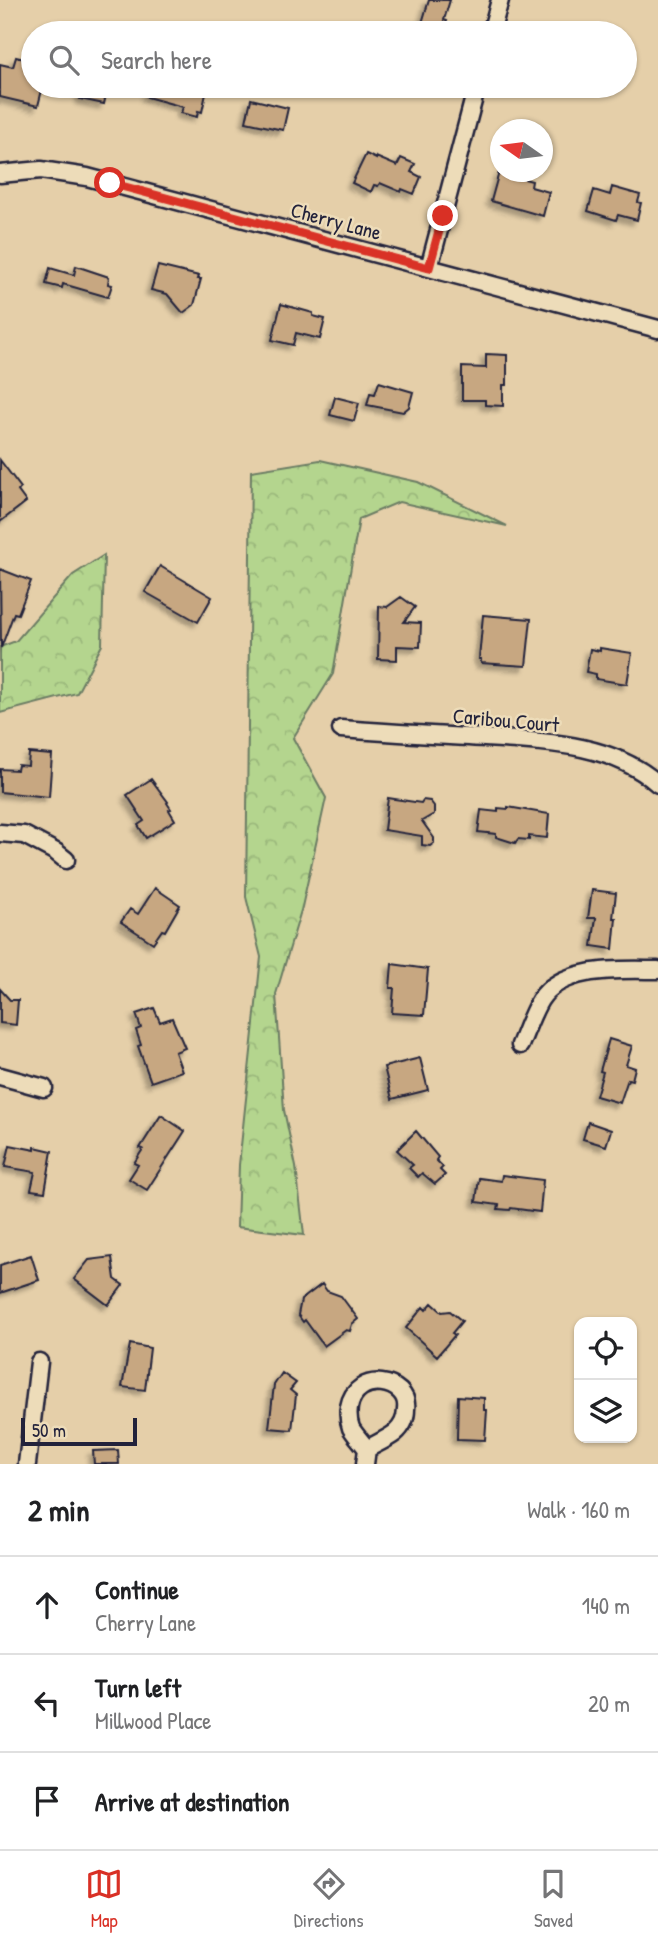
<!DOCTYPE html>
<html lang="en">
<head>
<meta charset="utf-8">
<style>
  body { margin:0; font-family:"Patrick Hand",sans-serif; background:#f6f6f6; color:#202124 }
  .controls { position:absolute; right:21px; bottom:21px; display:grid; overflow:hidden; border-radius:14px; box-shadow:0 2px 5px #0004 }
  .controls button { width:63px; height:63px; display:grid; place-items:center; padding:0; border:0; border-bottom:2px solid #e0e0e0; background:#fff; color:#202124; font:35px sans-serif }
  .compass { position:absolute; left:490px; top:119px; width:63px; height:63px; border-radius:50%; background:#fff; box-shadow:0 2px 5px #0004; rotate:284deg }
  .scale { position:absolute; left:21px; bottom:18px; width:116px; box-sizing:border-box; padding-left:7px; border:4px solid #22223b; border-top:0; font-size:19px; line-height:24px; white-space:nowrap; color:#22223b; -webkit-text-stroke:5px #eddcb9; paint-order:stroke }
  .stop { position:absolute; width:21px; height:21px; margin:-16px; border:5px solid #d93025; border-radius:50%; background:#fff }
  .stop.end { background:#d93025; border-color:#fff; box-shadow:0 2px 7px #0008 }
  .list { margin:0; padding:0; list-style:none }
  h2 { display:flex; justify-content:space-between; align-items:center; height:91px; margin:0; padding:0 28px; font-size:30px }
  h2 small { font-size:23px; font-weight:400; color:#757577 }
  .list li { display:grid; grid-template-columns:46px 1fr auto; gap:21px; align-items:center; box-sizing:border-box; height:98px; padding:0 28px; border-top:2px solid #e0e0e0 }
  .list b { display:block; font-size:26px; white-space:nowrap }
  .list p { margin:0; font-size:23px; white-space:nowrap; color:#757577 }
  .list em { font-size:23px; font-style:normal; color:#757577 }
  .icon { flex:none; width:38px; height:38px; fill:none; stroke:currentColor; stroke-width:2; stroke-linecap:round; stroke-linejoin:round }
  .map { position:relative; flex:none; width:658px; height:1464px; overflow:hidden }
  .search { position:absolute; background:#fff; box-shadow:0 2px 5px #0004; left:21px; right:21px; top:21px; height:77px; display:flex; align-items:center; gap:18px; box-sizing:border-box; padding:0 24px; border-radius:38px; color:#757577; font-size:26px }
  .sheet { height:385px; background:#fff }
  nav { display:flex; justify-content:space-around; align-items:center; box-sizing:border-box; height:98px; border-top:2px solid #e0e0e0; background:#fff; font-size:19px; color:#757577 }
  nav a { display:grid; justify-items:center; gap:4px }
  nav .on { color:#d93025 }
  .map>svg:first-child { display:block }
</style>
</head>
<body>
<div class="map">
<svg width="658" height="1464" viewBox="0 0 658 1464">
  <defs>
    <pattern id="forest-crowns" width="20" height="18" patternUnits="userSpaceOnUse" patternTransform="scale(1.75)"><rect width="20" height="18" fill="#b4d58e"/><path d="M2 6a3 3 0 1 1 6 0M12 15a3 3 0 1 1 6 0" fill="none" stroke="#9ab77b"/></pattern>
    <filter id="shadow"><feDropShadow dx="-4.5" dy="4.5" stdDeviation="2" flood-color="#0004"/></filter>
  </defs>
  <rect width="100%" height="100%" fill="#e5cfa9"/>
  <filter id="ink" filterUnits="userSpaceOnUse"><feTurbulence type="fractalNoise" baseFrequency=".0143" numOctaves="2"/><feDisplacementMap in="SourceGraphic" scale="14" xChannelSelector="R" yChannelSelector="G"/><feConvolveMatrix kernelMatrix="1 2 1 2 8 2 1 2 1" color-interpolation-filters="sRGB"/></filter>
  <g filter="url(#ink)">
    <path fill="url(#forest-crowns)" stroke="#6b7c64" stroke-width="2" d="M320,460L418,482L507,526L399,502L359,519L333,674L293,738L326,798L302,907L276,994L284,1110L296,1167L304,1235L237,1227L239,1165L261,957L246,897L251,471Z
      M104,555L102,645L77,693L0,713V647L16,641L73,575Z"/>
    <path fill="#c7a781" stroke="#22223b" stroke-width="2" filter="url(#shadow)" d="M429,0H450L444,20L447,21L443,33H419Z
      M16,57L33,61V86H43L38,106L0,97V64L13,67Z
      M83,86H108L104,104L80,99Z
      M150,86H195L207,89L202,112L198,111L197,117L181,113L183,107L147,97Z
      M251,99L288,108L283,130L246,122Z
      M366,154L376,159V157L397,166L401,158L415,164L411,172L421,177L414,194L402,189L401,192L380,183L378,186L374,185L371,192L352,183Z
      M499,172L532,181L531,187L549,192L543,216L491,201Z
      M612,187L640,195L638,202L641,203L637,220L618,215L616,220L588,211L594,190L610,195Z
      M76,266L109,277L108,284L112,285L108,297L63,284L62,288L46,284L50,268L74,275Z
      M158,266L199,276L198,279H201L194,305L183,313L167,294L151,290Z
      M281,304L313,313V316L325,319L320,339L296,333L293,345L272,340Z
      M486,354L507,355V385H503V406L485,405V400H462V367L486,368Z
      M379,382L413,392L409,407L403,412L367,405L370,393L375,394Z
      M335,397L359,403L354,421L330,415Z
      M0,460L21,488L18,491L26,502L0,522Z
      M160,566L212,597L198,622L145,592Z
      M0,569L31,581L18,614L14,613L1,648Z
      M401,597L415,607L404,622L421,623L420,647L397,646V660L378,659L379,606L387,607Z
      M483,615L531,619L526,666L481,663V659H479Z
      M600,648L632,653L627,684L596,679V674L586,672L590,649L600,651Z
      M29,753L52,755L49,797L0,792V769L17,770L18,765L28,766Z
      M151,779L168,802L167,803L171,809L169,810L175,820L146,838L138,825L144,821L127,795Z
      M388,798L421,803L423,800L430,801L434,806V814L422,821L434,838V843L430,846L422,845V836L384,830Z
      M508,807L549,814L547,838L529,836V840L518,839L515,843L496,837V834L478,832L481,810L498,812V808L508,809Z
      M155,888L180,905L165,931L162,930L153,943L121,922L130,909L138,914Z
      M592,890L616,893L613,918H616L613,949L592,946L596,918H588Z
      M392,964L428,969L424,1015L392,1013L394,988H390Z
      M0,989L10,1000H18L16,1025L0,1023Z
      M154,1008L160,1022L172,1018L185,1048L175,1052L182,1071L151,1082L138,1046L141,1045L136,1030L141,1028L136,1014Z
      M609,1039L632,1046L626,1065L635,1068L632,1080L628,1079L620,1103L596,1096L603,1072L600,1071Z
      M420,1058L428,1090L392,1099L384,1067Z
      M161,1115L185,1131L147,1190L129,1179L138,1165L134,1163L143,1149L140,1148Z
      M588,1122L611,1130L606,1146L583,1139Z
      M416,1131L438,1157L436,1160L443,1167L440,1170L445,1175L435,1184L422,1173L418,1177L409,1168L413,1165L397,1150Z
      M10,1145L35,1150V1147L52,1151L45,1192L31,1190L35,1172L5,1167Z
      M502,1175L543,1180L540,1212L511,1208L510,1210L498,1209L499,1205L476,1202L479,1178L501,1181Z
      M31,1255L39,1280L0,1293V1265Z
      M112,1257L115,1279L123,1285L108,1305L74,1279L89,1260Z
      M322,1284L327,1291L341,1296L358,1319L352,1324L350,1331L346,1330L324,1346L305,1320L303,1322L298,1315L301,1300Z
      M432,1303L442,1312L450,1311L462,1321L452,1333L455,1335L437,1356L406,1328L423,1307L426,1310Z
      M130,1344L150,1348L145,1390L122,1387Z
      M282,1373L296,1383L290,1390L296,1395L292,1430L269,1428L274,1385Z
      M458,1396L484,1398V1410H487L485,1440L457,1439Z
      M118,1450L119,1464H94L93,1451Z"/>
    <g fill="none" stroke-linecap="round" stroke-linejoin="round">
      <g stroke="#22223b" stroke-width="21">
        <path id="street" d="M491,33L500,0
          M0,174L41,170L87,177L658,329
          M429,268L477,86
          M341,729C384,732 427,735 469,737C533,742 607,739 658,784
          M0,833L24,835L56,852L66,860
          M520,1045C526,1031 532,1013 540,1000C562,965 622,970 658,970
          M0,1076L44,1088
          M27,1464L39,1362
          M365,1464L367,1449C362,1442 355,1435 351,1428C348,1420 348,1414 349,1407C356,1369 410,1380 406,1409C406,1418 402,1427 395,1433C387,1439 376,1444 367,1449"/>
      </g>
      <use href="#street" stroke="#eddcb9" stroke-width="16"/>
    </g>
  </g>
  <g fill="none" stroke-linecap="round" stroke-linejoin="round" filter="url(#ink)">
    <path stroke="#d93025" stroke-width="9" d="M110,183L429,268L443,216"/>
  </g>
  <g text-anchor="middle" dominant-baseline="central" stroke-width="5" stroke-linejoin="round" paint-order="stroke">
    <g font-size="21" fill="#22223b" stroke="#eddcb9">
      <text transform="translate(336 221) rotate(15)">Cherry Lane</text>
      <text transform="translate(506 720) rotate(5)">Caribou Court</text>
    </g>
  </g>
</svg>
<div class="controls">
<button><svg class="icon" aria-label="locate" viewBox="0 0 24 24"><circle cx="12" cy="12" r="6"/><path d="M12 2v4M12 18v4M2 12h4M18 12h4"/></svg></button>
<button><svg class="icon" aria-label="layers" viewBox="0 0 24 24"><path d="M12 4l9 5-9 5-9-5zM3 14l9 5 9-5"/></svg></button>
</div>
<svg class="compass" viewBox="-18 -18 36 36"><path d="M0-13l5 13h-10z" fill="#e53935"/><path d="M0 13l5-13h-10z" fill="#757577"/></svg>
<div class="scale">50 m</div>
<div class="stop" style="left:110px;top:183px"></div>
<div class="stop end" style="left:443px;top:216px"></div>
<div class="search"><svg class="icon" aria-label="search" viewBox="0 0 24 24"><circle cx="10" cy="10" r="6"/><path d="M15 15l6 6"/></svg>Search here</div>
</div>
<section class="sheet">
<h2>2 min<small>Walk · 160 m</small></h2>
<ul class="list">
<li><svg class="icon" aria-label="ahead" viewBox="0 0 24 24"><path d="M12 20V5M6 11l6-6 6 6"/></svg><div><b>Continue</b><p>Cherry Lane</p></div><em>140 m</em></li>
<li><svg class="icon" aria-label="left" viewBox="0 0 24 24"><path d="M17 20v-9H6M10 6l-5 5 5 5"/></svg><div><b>Turn left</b><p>Millwood Place</p></div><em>20 m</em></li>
<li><svg class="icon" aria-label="arrive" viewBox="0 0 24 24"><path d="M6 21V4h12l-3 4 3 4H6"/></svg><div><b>Arrive at destination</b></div></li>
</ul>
</section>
<nav>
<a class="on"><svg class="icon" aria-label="map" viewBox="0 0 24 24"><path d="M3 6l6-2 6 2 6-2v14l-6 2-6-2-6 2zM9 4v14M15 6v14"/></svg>Map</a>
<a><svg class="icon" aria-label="directions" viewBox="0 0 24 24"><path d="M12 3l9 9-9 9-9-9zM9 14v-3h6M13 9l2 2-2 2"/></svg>Directions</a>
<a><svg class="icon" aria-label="saved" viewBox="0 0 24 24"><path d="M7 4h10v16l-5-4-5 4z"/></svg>Saved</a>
</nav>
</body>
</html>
